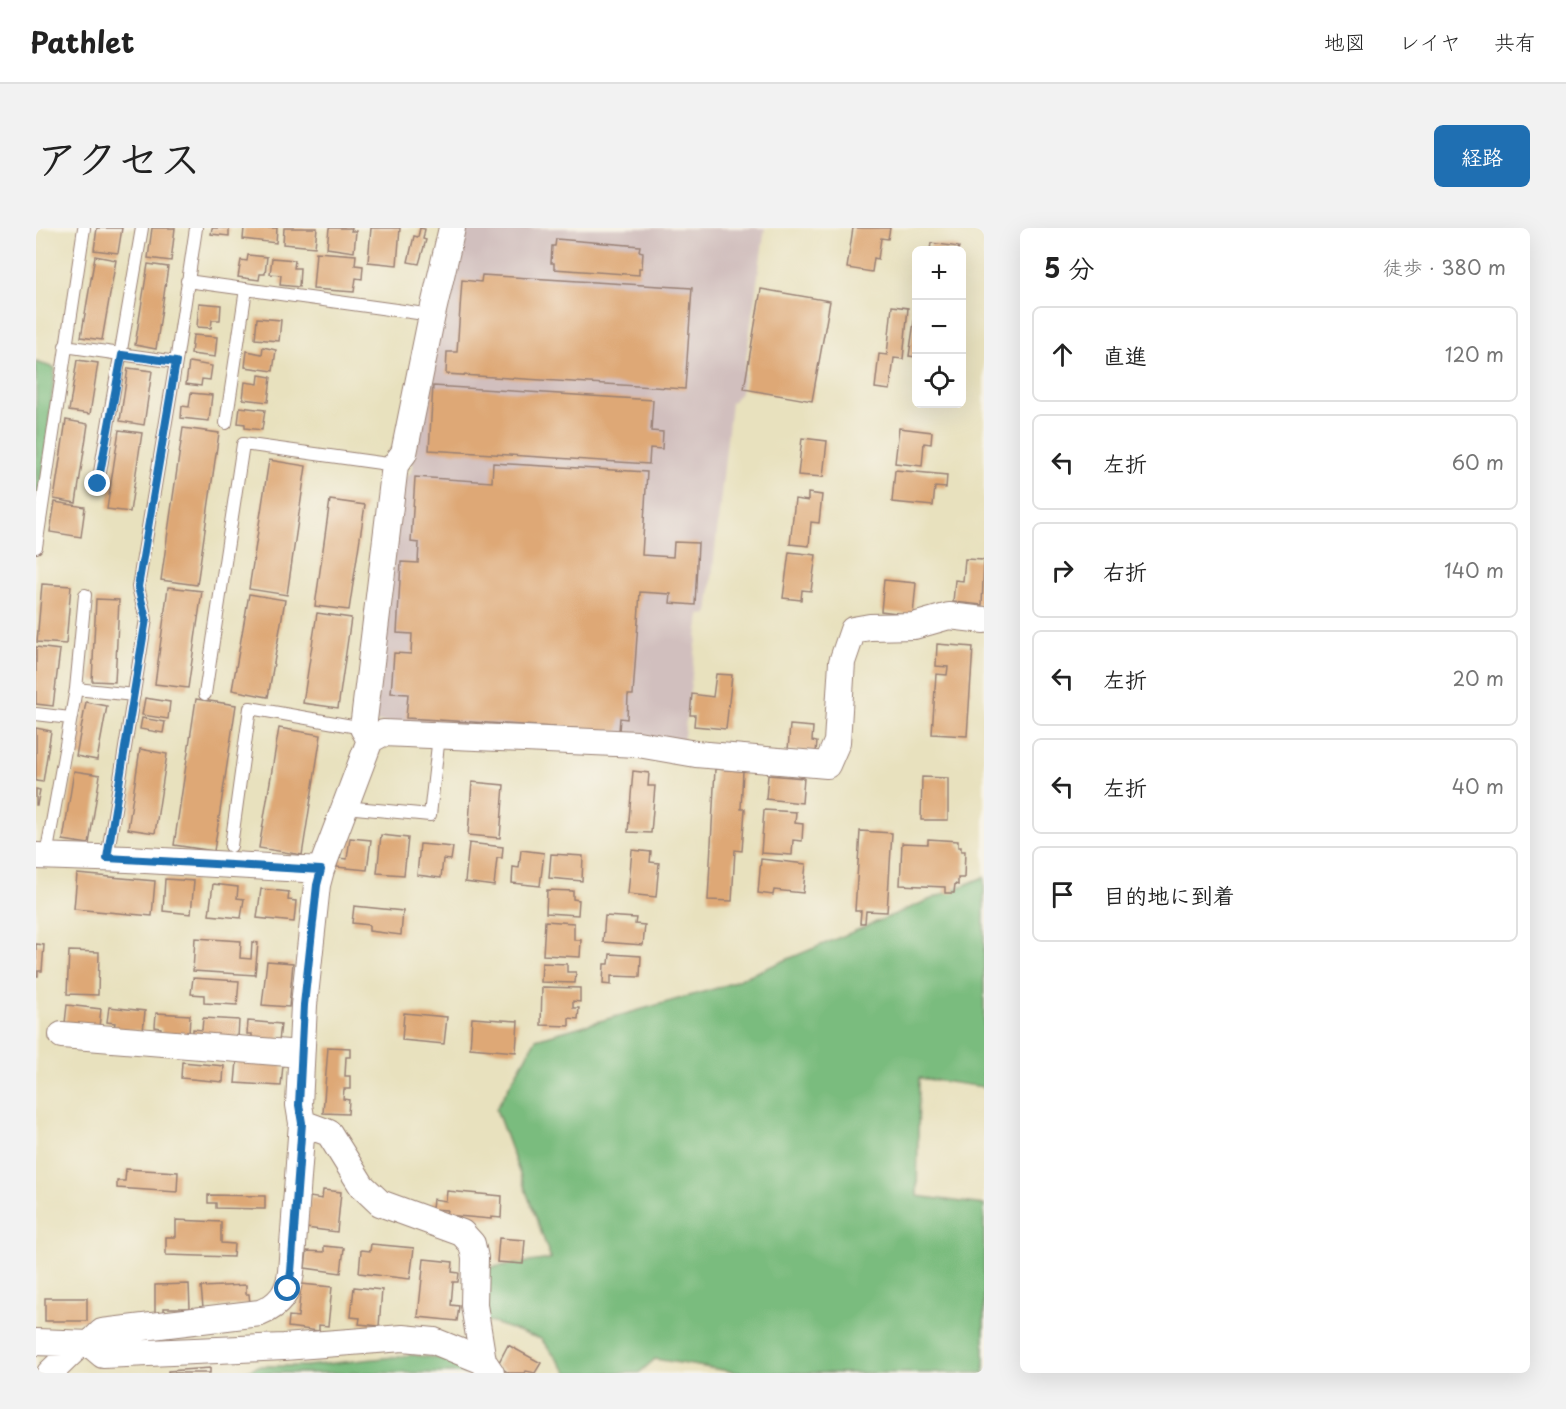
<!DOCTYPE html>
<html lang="ja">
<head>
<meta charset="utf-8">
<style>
  body { margin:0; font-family:"Playpen Sans","Klee One",sans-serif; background:#f2f2f2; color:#222 }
  .controls { position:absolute; right:18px; top:18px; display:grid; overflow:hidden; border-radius:9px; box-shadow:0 6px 24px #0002 }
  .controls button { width:54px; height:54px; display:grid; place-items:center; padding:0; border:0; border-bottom:2px solid #e0e0e0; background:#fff; color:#222; font:30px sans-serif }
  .stop { position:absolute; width:18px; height:18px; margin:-14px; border:4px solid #1f6fb2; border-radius:50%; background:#fff }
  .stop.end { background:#1f6fb2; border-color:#fff; box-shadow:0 2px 6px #0008 }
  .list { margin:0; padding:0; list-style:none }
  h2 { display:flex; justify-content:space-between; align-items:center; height:78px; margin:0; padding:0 24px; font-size:26px }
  h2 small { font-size:20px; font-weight:400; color:#767676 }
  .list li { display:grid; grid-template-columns:39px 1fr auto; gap:18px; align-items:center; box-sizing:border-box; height:96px; margin:0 12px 12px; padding:0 12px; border:2px solid #e0e0e0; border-radius:9px }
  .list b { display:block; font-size:22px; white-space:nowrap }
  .list em { font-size:20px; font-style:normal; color:#767676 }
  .icon { flex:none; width:33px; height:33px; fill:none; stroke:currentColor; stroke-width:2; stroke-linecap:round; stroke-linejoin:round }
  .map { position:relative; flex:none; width:948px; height:1145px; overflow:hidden; border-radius:9px }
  header { display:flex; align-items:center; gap:36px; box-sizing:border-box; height:84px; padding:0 30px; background:#fff; border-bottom:2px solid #e0e0e0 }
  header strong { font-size:28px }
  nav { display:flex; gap:33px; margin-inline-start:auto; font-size:21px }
  .intro { display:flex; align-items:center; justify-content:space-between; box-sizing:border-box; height:144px; padding:0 36px }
  h1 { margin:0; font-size:42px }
  .button { padding:15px 27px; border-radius:9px; background:#1f6fb2; color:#fff; font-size:21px; font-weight:700 }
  main { display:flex; gap:36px; padding:0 36px }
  aside { flex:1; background:#fff; border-radius:9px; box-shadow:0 6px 24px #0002 }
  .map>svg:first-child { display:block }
</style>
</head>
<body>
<header>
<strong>Pathlet</strong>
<nav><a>地図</a><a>レイヤ</a><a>共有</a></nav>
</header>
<div class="intro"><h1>アクセス</h1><a class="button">経路</a></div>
<main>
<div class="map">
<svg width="948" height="1145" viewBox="0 0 948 1145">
  <rect width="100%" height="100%" fill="#f7f3e8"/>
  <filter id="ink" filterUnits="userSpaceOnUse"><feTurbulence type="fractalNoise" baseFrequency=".0167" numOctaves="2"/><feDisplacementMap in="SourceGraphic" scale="12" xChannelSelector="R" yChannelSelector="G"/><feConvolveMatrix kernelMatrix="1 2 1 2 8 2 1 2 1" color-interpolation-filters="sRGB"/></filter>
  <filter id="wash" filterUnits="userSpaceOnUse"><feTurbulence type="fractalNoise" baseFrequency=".008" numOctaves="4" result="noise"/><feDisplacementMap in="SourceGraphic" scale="24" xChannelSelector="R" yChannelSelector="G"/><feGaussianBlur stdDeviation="1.35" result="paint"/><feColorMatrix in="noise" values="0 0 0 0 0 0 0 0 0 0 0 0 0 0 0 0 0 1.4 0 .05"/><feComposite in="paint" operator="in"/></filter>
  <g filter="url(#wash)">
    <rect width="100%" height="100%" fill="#e8e1be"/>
    <path fill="#d1bfbe" d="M431,0H729L705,164L695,175L672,386L664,387L647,515L338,494L367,252L375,245L393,138L423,13Z"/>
    <path fill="#7abc7e" stroke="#626e54" stroke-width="1.5" d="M0,134L19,140L0,311Z
      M948,649V859L883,850L881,968L948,977V1145H705L619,1131L603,1145H532L505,1111L445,1091L450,1040L515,1031L460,881L500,811L685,759Z
      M377,1127L416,1132L437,1145H207L221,1138H270Z"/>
    <g id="blocks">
      <path fill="#dea876" d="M61,0H86L82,25L58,22Z
        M116,0H139L135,33L112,30Z
        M176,0H193V8L175,6Z
        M208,0H241L240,15L207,11Z
        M248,0H281L279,19L247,16Z
        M293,0H316L315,3H320L318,24L291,20Z
        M335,0H364L361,37L332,34Z
        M384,0L389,1L387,11L390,12L383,36L372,34L378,8L382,9Z
        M817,0H854L852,11L845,10L842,31L838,30L836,44L811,40Z
        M520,11L604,18L603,23L607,24L606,40H603V47L518,41V35H515L516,18H519Z
        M895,15L923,19L922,22H894Z
        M280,24L320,27L319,37L327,38L326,51L320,50L318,64L277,61Z
        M212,27L231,29L229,46H224L223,52L202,49L205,32L211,33Z
        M59,28L80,32L66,112L45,109Z
        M236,30L259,32L258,40H264L263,59L244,57L245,47L234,46Z
        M112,36L132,39L120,121L99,117Z
        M446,47L656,60L649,161L410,146L411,124H421L426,52L445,54Z
        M725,61L794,73L776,173L708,161Z
        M163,75L185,77L184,92H176L175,100L161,99Z
        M856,78L872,80L867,131L858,130L854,162L839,160L843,126L851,127Z
        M879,87H880V129L873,128Z
        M221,90L245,92L243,113L219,111Z
        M157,107L181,109L179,129L155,126Z
        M227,119L240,122L237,143L209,139L211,123L226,126Z
        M41,132L62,135L54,186L33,183Z
        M153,134L176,138L174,152L166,151L165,158L150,156Z
        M92,140L116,143L108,197L84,193Z
        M223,147L235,149L232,174L207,171L209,154L222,156Z
        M397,158L617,172L615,203L627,204L626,221L614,220L613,236L393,222Z
        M155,165L176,167L173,193L145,190L146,178L153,179Z
        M204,179L229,182L226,202L209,200V196L202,195Z
        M30,192L52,196L40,275L18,271Z
        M147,200L183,205L161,357L125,352Z
        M863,200L896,204L895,216L888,215L886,238L859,235Z
        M83,202L106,205L94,284L71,281Z
        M766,210L791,213L787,249L762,247Z
        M233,232L270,238L251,367L213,361Z
        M457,235L611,244L606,327L637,329L638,314L662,315L659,377L634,375L635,366L604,364L597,467H592L591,491L584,490L583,503L370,490L372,466L355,465L358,425L375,426L376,406L361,405L365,334L382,335L383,315L375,314L379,249L456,254Z
        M859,242L911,247L910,260L899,259L897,278L856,274Z
        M772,265L786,267L783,295L775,294L773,318L754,316L759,271L772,273Z
        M294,272L329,277L313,382L279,378Z
        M19,274L49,279L45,309L14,304Z
        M753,324L780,327L775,363L766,362L765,372L747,370Z
        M929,331L948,332L946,377L917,374L919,352L927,353Z
        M848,352L880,355L877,387L845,383Z
        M6,356L35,358L30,416L1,414Z
        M132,359L166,363L152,460L119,456Z
        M213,366L249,372L232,469L196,462Z
        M60,371L83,372L79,454L56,453Z
        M281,385L315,390L302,480L267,475Z
        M901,416L937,419L931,508L896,506L900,446L911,447L912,439L900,438Z
        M0,419L24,422L17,478L0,476Z
        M680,446L696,447L690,501L658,498L659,487H654L656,466L677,469Z
        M109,470L134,474L132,491L106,487Z
        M160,471L200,477L178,623L138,617Z
        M50,474L71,478L61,532L40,528Z
        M106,490L129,494L127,505L104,501Z
        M754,497L777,499L776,513L781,514L780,524L752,522Z
        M0,500L15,503L7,554L0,553Z
        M243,500L285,507L266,627L223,620Z
        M104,521L131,526L119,605L92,601Z
        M679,541L707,543L705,581H709L706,623L699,622L696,673L672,672Z
        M38,543L64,547L53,616L27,612Z
        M597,543L613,545L612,558H619L615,605L592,604Z
        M732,547L768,550L766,575L730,571Z
        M886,549L912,550V592H885Z
        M436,554L468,557L464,610L432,607Z
        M0,561L4,562L1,577H0Z
        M728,582L760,584L759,595L767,596L766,613L757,612L756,627L725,625Z
        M824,603L856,605L851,684L830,683L829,695H824L825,683H819Z
        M345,607L372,610L368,647L341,645Z
        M314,610L335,612L331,642L301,639L302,630L311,631Z
        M892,611L922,613V619H925V623H929L928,650H922V657L919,656L918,665H909V659L864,657L866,615L892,616Z
        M433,615L467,619L466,630H461L458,658L429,654Z
        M384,616L417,619L415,632L407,631L405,650L381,647Z
        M485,622L508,625L504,658L476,655L477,639L483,640Z
        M596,622L615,624L614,634L623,635L620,669L592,666Z
        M515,626L547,628L546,653L513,650Z
        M725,631L770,636L767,665L738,662L737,667L722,665Z
        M41,646L119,653L116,688L38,681Z
        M129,651L158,653L155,686L127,683Z
        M177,656L202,659L201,670L208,671L205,690L173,687Z
        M225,661L253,664L252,672L260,673L258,694L221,690Z
        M511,662L537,663V671L543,672L542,687L510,685Z
        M318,678L367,683L365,707L333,703V697L316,695Z
        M569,688L600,690L599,696L609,697L607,717L567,714Z
        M509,693L538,695V712H545L544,729L507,727Z
        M159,710L205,713L204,730L215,731L216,714L222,715L219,747L157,743Z
        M0,716L8,717L6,743H2V748H0Z
        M33,723L63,724L62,767L31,766Z
        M574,726L605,728L604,749L575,748V757L567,756L568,736H573Z
        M231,733L257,735L253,779L226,777Z
        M506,735L531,736V744H540L539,755L505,754Z
        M157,750L203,753L201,777L168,775V767L155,766Z
        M506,759L544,760V774L537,773V780H543L542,791L533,790V798L505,797Z
        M31,777L65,781L63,799L29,795Z
        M73,779L109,783L107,803L78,800L79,795L71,794Z
        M120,785L154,787L153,807L125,805V800L119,799Z
        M368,785L411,789L408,816L366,812Z
        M167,790L203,792L202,810L157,808V801L166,802Z
        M436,790L482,793L480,824L434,820Z
        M212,793L245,796L243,813L216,811V806H211Z
        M292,819L314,820V829H310L309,848H314V861H308L307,871L313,872L312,886L287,885Z
        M201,833L247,837L245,858L199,855Z
        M146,834L188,838L187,854L145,850Z
        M90,941L142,944L141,964L81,960V953H89Z
        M287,962L305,964L301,1004L270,1000L274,969L286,971Z
        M411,963L466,968L465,990L455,989V991L410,987L411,982L396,981L397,971L410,973Z
        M172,967L229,968V981L180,980V975H172Z
        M140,992L185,994V1015L198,1016L197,1029L130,1027V1009H140Z
        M463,1010L489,1012L487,1036L461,1034Z
        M335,1016L378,1020L374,1051L323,1045L325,1022L334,1023Z
        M288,1018L308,1020L305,1045L269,1040L271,1023L288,1024Z
        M388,1031L417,1034L416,1044L423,1045L422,1054H417L415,1077L423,1078L421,1093L382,1089Z
        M153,1056L154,1080H128V1084L119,1085V1057Z
        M265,1056L296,1059L292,1098L283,1097V1103L252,1099L253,1088L262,1089Z
        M210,1057V1066H213L214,1076L167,1079L165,1059Z
        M318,1059L346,1062L343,1098L323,1096L324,1090L315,1089Z
        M9,1070H51V1093H9Z
        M472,1117L505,1135L499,1145L490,1143L489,1145H473L461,1138Z
        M174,1140V1145H132V1143Z"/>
    </g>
  </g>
  <g filter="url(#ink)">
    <use href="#blocks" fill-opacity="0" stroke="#998074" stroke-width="1.5"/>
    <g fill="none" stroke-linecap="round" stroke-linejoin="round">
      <g stroke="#998074" stroke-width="14">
        <path id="service" d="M151,53L396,87
          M29,118L140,134
          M190,195L210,61
          M62,256L106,0
          M0,319L48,0
          M40,461L98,467
          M169,466L207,216L359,237
          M0,486L34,490
          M309,579L394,587L403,508
          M195,618L214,480L327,500
          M10,628L40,461L49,367
          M71,630L110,391L102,359L140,134L160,0"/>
      </g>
      <g stroke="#998074" stroke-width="28">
        <path id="minor" d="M334,512L347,505L602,516L660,526L791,537L801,514L806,434L817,402L834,399L878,398L913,388L948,392
          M0,628L92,631L285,642
          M26,807L265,826
          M266,895L293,905L326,958L344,975L426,1005L436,1016L439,1030L438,1077L447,1133
          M0,1114L54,1116L66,1104L224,1085C244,1077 253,1064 255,1044L266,895L263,877L268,777L281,657L285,642L334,512L327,500L359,237L368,225L396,87L416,0
          M54,1116L67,1127L248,1119L367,1110L398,1113L447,1133L455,1145
          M14,1145L44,1116"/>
      </g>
      <use href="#service" stroke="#fff" stroke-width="12"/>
      <use href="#minor" stroke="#fff" stroke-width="26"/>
    </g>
  </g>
  <g fill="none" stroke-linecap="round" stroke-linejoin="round" filter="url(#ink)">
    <path stroke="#1f6fb2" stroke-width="8" d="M62,256L86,127L140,134L102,359L110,391L71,630L285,642L281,657L268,777L263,877L266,895L255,1044L252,1061"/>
  </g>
</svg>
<div class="controls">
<button>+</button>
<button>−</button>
<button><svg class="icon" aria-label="locate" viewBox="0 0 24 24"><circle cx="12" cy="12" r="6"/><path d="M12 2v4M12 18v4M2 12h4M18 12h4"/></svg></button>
</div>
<div class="stop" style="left:252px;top:1061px"></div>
<div class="stop end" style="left:62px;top:256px"></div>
</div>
<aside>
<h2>5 分<small>徒歩 · 380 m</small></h2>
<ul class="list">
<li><svg class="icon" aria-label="ahead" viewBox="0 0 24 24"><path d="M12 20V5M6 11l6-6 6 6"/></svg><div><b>直進</b></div><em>120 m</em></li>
<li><svg class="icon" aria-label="left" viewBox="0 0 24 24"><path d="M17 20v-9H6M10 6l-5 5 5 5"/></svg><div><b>左折</b></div><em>60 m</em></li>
<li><svg class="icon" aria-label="right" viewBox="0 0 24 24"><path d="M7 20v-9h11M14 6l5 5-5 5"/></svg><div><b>右折</b></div><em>140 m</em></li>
<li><svg class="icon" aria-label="left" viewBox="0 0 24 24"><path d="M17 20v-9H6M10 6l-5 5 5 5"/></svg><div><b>左折</b></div><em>20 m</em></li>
<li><svg class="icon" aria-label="left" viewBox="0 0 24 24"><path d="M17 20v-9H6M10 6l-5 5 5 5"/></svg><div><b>左折</b></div><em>40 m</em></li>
<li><svg class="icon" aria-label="arrive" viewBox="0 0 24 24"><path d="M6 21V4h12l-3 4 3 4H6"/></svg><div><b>目的地に到着</b></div></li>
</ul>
</aside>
</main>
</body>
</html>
